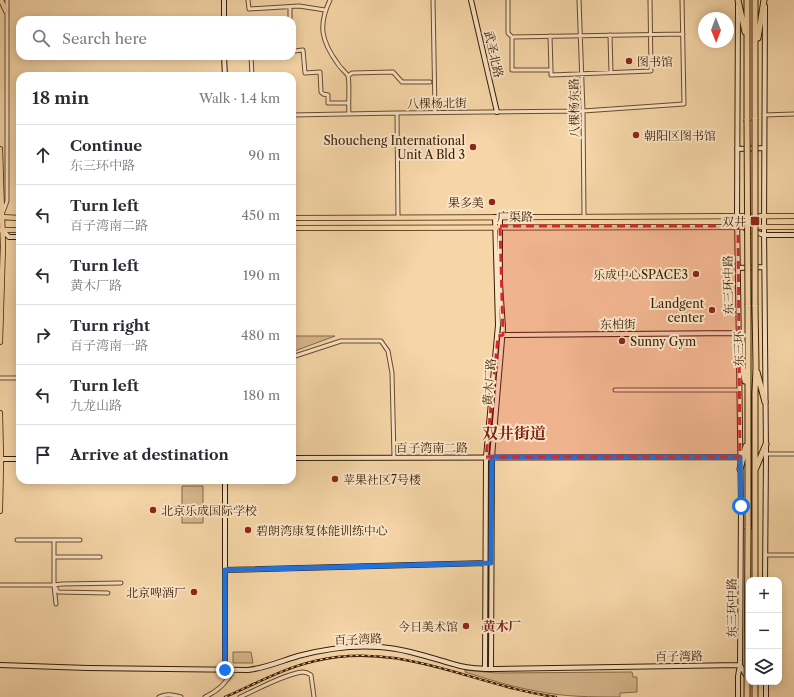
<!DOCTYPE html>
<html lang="en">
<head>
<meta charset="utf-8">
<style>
  body { margin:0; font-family:"Libre Caslon Text","Noto Serif SC",serif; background:#f7f7f7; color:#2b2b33 }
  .controls { position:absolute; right:12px; bottom:12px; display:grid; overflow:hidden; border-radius:8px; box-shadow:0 2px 10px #0003 }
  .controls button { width:36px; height:36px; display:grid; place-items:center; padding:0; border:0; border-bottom:1px solid #e1e1e2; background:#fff; color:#2b2b33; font:20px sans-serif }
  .compass { position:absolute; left:698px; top:12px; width:36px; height:36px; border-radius:50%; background:#fff; box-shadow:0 2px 10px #0003; rotate:179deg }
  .stop { position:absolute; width:12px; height:12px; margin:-9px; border:3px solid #1a73e8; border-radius:50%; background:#fff }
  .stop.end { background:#1a73e8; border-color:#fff; box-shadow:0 1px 4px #0008 }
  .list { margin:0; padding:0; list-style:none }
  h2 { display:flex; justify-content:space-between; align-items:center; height:52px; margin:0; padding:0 16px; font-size:17px }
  h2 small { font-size:13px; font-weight:400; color:#7c7c81 }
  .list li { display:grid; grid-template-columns:26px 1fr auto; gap:12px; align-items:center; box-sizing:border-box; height:60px; padding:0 16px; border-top:1px solid #e1e1e2 }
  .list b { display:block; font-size:15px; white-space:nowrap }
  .list p { margin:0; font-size:13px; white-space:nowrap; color:#7c7c81 }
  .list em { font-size:13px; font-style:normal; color:#7c7c81 }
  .icon { flex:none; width:22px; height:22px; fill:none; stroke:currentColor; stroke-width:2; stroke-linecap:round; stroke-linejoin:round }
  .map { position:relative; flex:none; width:794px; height:697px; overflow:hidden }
  .search { position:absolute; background:#fff; box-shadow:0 2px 10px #0003; left:16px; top:16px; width:280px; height:44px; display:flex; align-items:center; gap:10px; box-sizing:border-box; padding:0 14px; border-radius:12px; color:#7c7c81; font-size:15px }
  .panel { position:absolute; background:#fff; box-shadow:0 2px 10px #0003; left:16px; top:72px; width:280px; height:412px; border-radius:12px }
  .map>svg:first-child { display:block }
</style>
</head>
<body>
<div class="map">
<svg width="794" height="697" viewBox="0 0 794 697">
  <rect width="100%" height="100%" fill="#f6d6a8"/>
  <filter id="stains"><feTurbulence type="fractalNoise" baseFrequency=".005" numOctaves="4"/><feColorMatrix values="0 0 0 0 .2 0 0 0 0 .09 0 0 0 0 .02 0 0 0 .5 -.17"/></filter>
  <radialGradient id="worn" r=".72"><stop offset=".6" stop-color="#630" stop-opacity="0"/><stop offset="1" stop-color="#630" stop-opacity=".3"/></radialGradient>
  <path fill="#d6b68c" stroke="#876948" d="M292,336H335L292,352Z
    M182,486H203V523H182Z
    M233,652H251L253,663H233Z
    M465,670L496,673L632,672L633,677H637V692L620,693V697C592,697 564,697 536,691C512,687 488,679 465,672Z"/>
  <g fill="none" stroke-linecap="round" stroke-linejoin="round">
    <g stroke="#684a2c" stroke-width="5">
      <path id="street" d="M248,0L249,9L299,6L325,10
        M330,0C318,25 321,41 338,64C340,68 346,72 348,76C350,82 348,106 349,114
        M433,0L435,112
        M508,0V33L512,37
        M579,0L583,111L584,216
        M290,7V20
        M610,35L611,73
        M550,36L551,70H512V37C569,36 626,35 683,34
        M292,48L294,51L303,50L305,73L320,72L321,92L323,94L328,95V103H348
        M251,56L252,76
        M551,70V75L651,71L650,0
        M348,76L352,73L393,72L402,82H430
        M397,113L398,217
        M292,115L397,113L583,111L684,104L682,0
        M764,115L794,114
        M3,212L7,201V0
        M292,357L341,341H381L388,351L392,373L394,457
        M0,378H20
        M615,390H739
        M766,454H794
        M17,540H80
        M54,540V585L56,604
        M765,555H794
        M54,557H100
        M0,585H54L62,584L121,583
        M55,587L58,592L108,593
        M159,697C166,693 174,695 181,697
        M205,697C218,691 227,683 233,670
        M240,697C256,690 287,673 303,672C306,672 308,673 311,675L314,697"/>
    </g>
    <g stroke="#381c03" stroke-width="6">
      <path id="secondary" d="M224,0V20
        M471,0L497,112
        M738,5L737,215L739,351
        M765,6L764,226L766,454L765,580
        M224,56L225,76
        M737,149L764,148
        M746,229L764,235H794
        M2,230L9,237H20
        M738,268L764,267
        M501,335L739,333
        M739,357L741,506L740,665L747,677
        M292,458L740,457
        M0,459H20
        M225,570L487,563
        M0,665L88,668L248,670C266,668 281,661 298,656C324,649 354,645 380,647C408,649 434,659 460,666C472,669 485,669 497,669L740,665L738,676V697
        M485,669L486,457L498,325L495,217
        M491,669L492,457L503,328L500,284V217
        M225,670V480
        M766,697V682"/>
    </g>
    <g stroke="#381c03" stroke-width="6">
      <path id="primary" d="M1,0L6,11
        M0,149L3,246L0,342
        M0,217L20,218
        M292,218L794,216
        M292,228L794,227
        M0,230H20
        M0,413L1,459L0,511"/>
    </g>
    <g stroke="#381c03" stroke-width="7">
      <path id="highway" d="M738,0L745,32
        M747,0V120
        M758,38L764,0
        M755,119V0
        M748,305V528
        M755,305L756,367L755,393V580
        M739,349L745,381
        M757,372L765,402
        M756,468L766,444
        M740,469L746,446
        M755,697V682"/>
    </g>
    <use href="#street" stroke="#f9e4c6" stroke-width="3"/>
    <use href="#secondary" stroke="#f9e4c6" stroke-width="4"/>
    <use href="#primary" stroke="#f6d6a8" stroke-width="4.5"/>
    <use href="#highway" stroke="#f6d6a8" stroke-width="5"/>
    <g stroke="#381c03" stroke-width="2.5">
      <path id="rail" d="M225,697C255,684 284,668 315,661C401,640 474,686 556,697"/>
    </g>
    <use href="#rail" stroke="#f9e4c6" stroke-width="1" stroke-dasharray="3" stroke-linecap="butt"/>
    <g stroke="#381c03" stroke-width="7" stroke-linecap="butt">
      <path id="highway-bridge" d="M747,120L748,305
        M755,305V119
        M747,697L748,528"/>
    </g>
    <use href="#highway-bridge" stroke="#f6d6a8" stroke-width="5"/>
  </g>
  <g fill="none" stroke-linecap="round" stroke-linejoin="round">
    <path stroke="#1a73e8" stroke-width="5" d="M225,670V570L491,563L492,457H740L741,506"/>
  </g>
  <path fill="#d62828" fill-opacity="0.2" stroke="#d62828" stroke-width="3" stroke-dasharray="8 5" stroke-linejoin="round" d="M500,226H738L740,457H486L498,336L503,335Z"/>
  <g fill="#8f2418" stroke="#f9e4c6" stroke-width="1.5">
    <circle cx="629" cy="61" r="4"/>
    <circle cx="636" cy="135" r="4"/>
    <circle cx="473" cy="147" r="4"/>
    <circle cx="492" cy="202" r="4"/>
    <rect x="750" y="216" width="10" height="10" rx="2"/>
    <circle cx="696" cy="274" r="4"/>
    <circle cx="712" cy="310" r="4"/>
    <circle cx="622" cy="341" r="4"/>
    <circle cx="335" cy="479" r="4"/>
    <circle cx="153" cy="510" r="4"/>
    <circle cx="248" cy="530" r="4"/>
    <circle cx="194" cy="592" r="4"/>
    <circle cx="466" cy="626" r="4"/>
  </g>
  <g text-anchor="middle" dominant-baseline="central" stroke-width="4" stroke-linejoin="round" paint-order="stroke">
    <g font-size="12" fill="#381c03" stroke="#f9e4c6">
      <text transform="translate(494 54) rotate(77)">武圣北路</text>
      <text transform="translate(437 103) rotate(-1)">八棵杨北街</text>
      <text transform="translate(574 108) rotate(-91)">八棵杨东路</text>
      <text x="515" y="216">广渠路</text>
      <text transform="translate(728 285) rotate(-91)">东三环中路</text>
      <text transform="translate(618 324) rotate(-1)">东柏街</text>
      <text transform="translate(738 349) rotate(-90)">东三环</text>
      <text transform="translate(489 382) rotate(-85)">黄木厂路</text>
      <text x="432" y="447">百子湾南二路</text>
      <text transform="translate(731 608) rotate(-90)">东三环中路</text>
      <text transform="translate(358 639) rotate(-2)">百子湾路</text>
      <text transform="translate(679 656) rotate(-1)">百子湾路</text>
    </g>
    <g font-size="12" fill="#381c03" stroke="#f9e4c6" text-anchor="end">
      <text x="637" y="61" text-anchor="start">图书馆</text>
      <text x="644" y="135" text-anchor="start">朝阳区图书馆</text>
      <text x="465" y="140">Shoucheng International<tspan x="465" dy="14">Unit A Bld 3</tspan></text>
      <text x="484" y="202">果多美</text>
      <text x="746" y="221">双井</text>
      <text x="688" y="274">乐成中心SPACE3</text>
      <text x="704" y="303">Landgent<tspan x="704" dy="14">center</tspan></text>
      <text x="630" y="341" text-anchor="start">Sunny Gym</text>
      <text x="343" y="479" text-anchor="start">苹果社区7号楼</text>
      <text x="161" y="510" text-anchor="start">北京乐成国际学校</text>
      <text x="256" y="530" text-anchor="start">碧朗湾康复体能训练中心</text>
      <text x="186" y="592">北京啤酒厂</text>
      <text x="458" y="626">今日美术馆</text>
    </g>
    <g font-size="13" font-weight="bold" fill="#7a1f14" stroke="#f9e4c6">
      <text x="502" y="626">黄木厂</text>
    </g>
    <g font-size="16" font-weight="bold" fill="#7a1f14" stroke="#f9e4c6">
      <text x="514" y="433">双井街道</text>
    </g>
  </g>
  <rect width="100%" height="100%" filter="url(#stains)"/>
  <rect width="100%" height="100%" fill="url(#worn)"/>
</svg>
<div class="controls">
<button>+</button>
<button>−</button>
<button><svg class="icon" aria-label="layers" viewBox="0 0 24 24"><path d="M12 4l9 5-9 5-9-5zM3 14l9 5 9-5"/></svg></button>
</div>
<svg class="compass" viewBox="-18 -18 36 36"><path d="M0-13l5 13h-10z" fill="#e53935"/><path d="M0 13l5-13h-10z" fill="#7c7c81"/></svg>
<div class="stop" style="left:741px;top:506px"></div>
<div class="stop end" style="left:225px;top:670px"></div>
<div class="search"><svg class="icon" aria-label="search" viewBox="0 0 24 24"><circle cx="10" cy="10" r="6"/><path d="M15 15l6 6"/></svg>Search here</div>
<section class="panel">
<h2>18 min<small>Walk · 1.4 km</small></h2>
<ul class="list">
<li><svg class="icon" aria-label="ahead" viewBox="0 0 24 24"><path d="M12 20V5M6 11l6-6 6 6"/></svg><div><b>Continue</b><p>东三环中路</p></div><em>90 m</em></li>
<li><svg class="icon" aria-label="left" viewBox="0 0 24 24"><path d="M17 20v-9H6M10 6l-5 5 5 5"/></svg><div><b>Turn left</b><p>百子湾南二路</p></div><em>450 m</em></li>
<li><svg class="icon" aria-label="left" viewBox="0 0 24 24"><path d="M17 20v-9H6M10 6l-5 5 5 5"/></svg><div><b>Turn left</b><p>黄木厂路</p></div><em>190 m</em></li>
<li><svg class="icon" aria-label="right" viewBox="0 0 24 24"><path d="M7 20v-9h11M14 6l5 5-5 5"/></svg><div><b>Turn right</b><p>百子湾南一路</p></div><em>480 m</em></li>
<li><svg class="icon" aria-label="left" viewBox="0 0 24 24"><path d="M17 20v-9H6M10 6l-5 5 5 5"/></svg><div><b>Turn left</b><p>九龙山路</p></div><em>180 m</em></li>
<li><svg class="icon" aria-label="arrive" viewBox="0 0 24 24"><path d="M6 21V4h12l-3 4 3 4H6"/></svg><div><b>Arrive at destination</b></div></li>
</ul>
</section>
</div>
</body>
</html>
